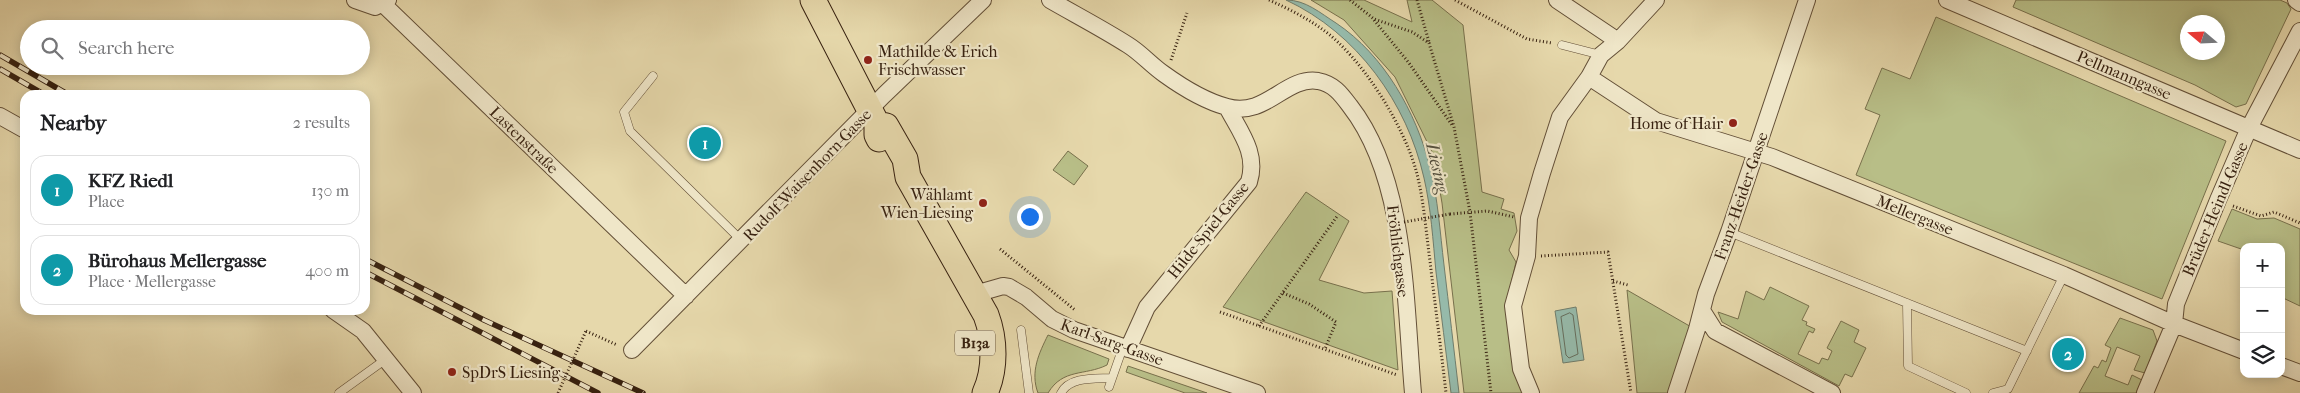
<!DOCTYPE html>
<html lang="en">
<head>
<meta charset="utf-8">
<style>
  body { margin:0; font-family:"IM FELL French Canon",serif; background:#f2f2f2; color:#202124 }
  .controls { position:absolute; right:15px; bottom:15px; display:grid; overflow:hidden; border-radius:10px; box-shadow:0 2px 12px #0003 }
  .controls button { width:45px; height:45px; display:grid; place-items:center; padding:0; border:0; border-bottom:1px solid #e0e0e0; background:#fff; color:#202124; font:25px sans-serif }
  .compass { position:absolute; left:2180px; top:15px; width:45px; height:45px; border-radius:50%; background:#fff; box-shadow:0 2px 12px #0003; rotate:289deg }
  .you { position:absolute; left:1029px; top:216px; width:18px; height:18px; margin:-12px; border:4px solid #fff; border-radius:50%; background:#1a73e8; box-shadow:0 0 0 8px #1a73e833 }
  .badge { display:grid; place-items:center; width:32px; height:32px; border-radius:50%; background:#8f2418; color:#fff; font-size:16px; font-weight:700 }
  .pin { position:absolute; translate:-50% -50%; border:2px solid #fff; box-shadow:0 1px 5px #0006 }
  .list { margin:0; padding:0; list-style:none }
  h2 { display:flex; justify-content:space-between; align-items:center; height:65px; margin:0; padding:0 20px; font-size:21px }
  h2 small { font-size:16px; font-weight:400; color:#757577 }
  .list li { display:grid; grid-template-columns:32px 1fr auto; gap:15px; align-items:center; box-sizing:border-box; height:70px; margin:0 10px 10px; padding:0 10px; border:1px solid #e0e0e0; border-radius:15px }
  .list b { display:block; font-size:19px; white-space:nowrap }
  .list p { margin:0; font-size:16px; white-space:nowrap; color:#757577 }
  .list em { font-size:16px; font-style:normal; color:#757577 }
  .icon { flex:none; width:28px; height:28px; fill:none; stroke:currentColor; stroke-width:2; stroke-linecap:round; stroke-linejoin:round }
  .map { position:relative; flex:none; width:2300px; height:393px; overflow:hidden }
  .search { position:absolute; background:#fff; box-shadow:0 2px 12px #0003; left:20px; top:20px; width:350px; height:55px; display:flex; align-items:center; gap:12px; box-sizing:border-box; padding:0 18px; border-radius:28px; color:#757577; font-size:19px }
  .panel { position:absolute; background:#fff; box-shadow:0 2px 12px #0003; left:20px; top:90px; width:350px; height:225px; border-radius:15px }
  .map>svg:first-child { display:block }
</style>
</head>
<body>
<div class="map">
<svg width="2300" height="393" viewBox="0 0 2300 393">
  <rect width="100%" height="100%" fill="#e6d8ab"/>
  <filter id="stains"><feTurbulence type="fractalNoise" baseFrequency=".004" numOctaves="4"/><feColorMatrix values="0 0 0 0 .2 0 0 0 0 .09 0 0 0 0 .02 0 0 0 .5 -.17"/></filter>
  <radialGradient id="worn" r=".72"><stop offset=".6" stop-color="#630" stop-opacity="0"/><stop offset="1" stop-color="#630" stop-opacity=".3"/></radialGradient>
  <path fill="#b8be87" stroke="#78704c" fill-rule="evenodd" d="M1311,0H1364L1412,22L1407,0H1432L1463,25L1482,192L1504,199L1501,209L1514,213L1517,231L1509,250L1516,262L1506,305L1524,393H1464L1442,203L1434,156L1395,77L1344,20Z
    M2016,0H2280L2287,3L2291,9L2246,104L2236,107L2195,85L2013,7ZM2188,22H2218V52H2188Z
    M1936,17L2226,141L2162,299L1856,175L1880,115L1865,109L1882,68L1910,79Z
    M1068,151L1088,166L1074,185L1053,170Z
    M1306,192L1349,221L1319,280L1364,293L1392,291L1398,370L1223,307Z
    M2232,209L2257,219L2274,218L2300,229V306L2281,297V247H2244V250L2218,241Z
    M1770,287L1809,306L1802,320L1807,322L1806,325L1815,329L1813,333L1809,331L1798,354L1819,364L1822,358L1828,360L1832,351L1827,348L1841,321L1859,330L1854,342L1866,348L1852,377L1845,374L1839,386L1722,322L1718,312L1738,319L1746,291L1764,300Z
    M1627,290L1693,328L1671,393H1637Z
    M2120,318L2153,330L2157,341L2145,373L2134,370L2140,356L2117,347L2105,376L2128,385L2132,375L2142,380L2136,393H2079L2094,366L2098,368L2102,360L2106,362L2111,348L2105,345Z
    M1048,335L1109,359L1107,365C1085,376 1063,368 1048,393H1038C1030,372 1039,353 1048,335Z
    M1128,366L1207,393H1185L1126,372Z"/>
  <path fill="#96baaa" stroke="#707d6c" d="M1286,0C1306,0 1320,13 1336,23C1384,55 1416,112 1430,167C1438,199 1440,232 1444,265C1449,307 1454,350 1459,393H1451C1446,353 1441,312 1436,272C1433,241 1431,208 1424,178C1407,103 1357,33 1286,0Z
    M1576,307L1584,360L1563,363L1555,311Z"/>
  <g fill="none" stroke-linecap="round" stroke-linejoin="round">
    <path stroke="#666e5d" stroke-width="1" d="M1570,313L1573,315L1578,354L1569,358L1566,355L1561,317Z"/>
    <g stroke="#634f37" stroke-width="9">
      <path id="lane" d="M1562,45L1601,55
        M653,76L624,112L630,131L742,241
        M1729,232L2027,351
        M1907,303L1908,366L1966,393
        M1021,330L1029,393
        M1109,387L1123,347
        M339,393L386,359
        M1061,393C1070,376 1096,379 1112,378
        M1993,393L2008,389L2064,275"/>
    </g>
    <g stroke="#634f37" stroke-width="18">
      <path id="street" d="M355,0L375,7L388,0
        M1050,0C1076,15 1103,29 1128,45C1141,53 1151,65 1164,74C1182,87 1205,101 1227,107C1266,118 1285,76 1318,81C1334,84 1341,94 1350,106C1407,179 1405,304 1413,393
        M1557,0L1618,41
        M1947,0L2300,150
        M2296,0L2300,3
        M383,4L686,296
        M1589,77L1656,121L1772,157L2064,275L2174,324L2244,351
        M0,116L25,130
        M975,294L1003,286L1009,287L1026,297L1052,319L1074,330L1257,393
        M333,310L363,331L413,393
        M1703,312L1715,331L1832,393
        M1128,349L1147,307L1249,182C1258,153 1240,132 1227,107
        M632,350L884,95L983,0
        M2281,366L2300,373
        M1531,393L1521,369L1513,306L1527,256L1529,218L1542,173L1560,117L1589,77L1601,55L1618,41L1656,0
        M1676,393L1697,329L1706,294L1729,232L1807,0
        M2145,393L2174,324L2176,304L2218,200L2249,128L2300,31"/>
    </g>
    <g stroke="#372110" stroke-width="27">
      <path id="primary" d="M813,0L877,124V135L879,139
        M877,124L886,126L905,159L908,177L986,315C995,339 996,369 985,393"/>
    </g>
    <path stroke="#372110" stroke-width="3" stroke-dasharray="1 2.5" stroke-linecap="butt" d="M1269,0C1287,8 1305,17 1322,29C1362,57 1405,127 1417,174C1424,202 1426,232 1430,261C1435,305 1441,349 1446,393
      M1350,0L1374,19L1412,32L1429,43L1454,127L1470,212L1491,393
      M1417,0L1429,42
      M1455,0L1527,39L1552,43
      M1374,20L1409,63L1452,125
      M1171,60L1187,13
      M2233,206L2261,216L2274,212L2300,223
      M1450,214L1487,211L1514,217
      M1000,249L1075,310
      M1541,256L1608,252L1631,393
      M1613,281L1628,285
      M1283,293L1309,304L1336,322L1325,349
      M1220,312L1397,375
      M1259,326L1338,215
      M586,331L617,345"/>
    <use href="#lane" stroke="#efe6c8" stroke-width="8"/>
    <use href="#street" stroke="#efe6c8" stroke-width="16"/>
    <use href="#primary" stroke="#e6d8ab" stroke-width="25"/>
    <g stroke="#372110" stroke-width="5.5">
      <path id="rail" d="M0,55L69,95
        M0,69L45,95
        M365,259L484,320L643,393
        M365,272L598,393"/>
    </g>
    <use href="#rail" stroke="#efe6c8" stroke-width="4" stroke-dasharray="11" stroke-linecap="butt"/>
    <path stroke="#372110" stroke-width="3" stroke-dasharray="1 2.5" stroke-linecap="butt" d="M1404,222L1450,214
      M558,393L586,331"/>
  </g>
  <g fill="#8f2418" stroke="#efe6c8" stroke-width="2">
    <circle cx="868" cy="60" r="5"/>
    <circle cx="1733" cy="123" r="5"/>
    <circle cx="983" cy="203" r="5"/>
    <circle cx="452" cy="372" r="5"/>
  </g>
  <g text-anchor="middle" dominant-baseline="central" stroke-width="4.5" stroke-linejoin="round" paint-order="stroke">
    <rect fill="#efe6c8" stroke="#6e5c47" stroke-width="1" x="955" y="330.5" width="40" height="25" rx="4"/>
    <g font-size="15" font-weight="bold" fill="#372110">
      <text x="975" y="343">B13a</text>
    </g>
    <g font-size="16" fill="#372110" stroke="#efe6c8" text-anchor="start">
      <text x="878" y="51">Mathilde &amp; Erich<tspan x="878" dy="18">Frischwasser</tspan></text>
      <text x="1723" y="123" text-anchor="end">Home of Hair</text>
      <text x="973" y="194" text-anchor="end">Wählamt<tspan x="973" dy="18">Wien-Liesing</tspan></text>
      <text x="462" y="372">SpDrS Liesing</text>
    </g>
    <g font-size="16" fill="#372110" stroke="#efe6c8">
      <text transform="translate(2124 75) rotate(23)">Pellmanngasse</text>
      <text transform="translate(524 140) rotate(44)">Lastenstraße</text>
      <text transform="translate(807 175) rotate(-46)">Rudolf-Waisenhorn-Gasse</text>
      <text transform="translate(1741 196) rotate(-71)">Franz-Heider-Gasse</text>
      <text transform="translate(2215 209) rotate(-67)">Brüder-Heindl-Gasse</text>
      <text transform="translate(1915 215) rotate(22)">Mellergasse</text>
      <text transform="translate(1208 230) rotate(-51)">Hilde-Spiel-Gasse</text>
      <text transform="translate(1398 251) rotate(83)">Fröhlichgasse</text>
      <text transform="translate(1112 342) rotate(20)">Karl-Sarg-Gasse</text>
    </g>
    <g font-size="18" font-style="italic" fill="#544f3e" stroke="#efe6c8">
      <text transform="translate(1437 168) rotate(77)">Liesing</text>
    </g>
  </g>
  <rect width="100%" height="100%" filter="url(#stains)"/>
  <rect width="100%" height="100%" fill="url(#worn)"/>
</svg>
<div class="controls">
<button>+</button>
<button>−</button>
<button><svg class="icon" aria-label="layers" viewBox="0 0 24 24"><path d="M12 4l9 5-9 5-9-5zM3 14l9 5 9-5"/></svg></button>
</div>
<svg class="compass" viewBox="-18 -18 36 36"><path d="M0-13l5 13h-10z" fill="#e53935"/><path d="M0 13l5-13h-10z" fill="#757577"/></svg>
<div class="you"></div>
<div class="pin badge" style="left:705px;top:143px;background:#0f9aa8">1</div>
<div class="pin badge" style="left:2068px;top:354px;background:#0f9aa8">2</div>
<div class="search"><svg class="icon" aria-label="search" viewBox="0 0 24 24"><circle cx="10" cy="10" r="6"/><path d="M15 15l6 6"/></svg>Search here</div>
<section class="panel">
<h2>Nearby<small>2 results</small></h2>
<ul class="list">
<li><span class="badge" style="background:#0f9aa8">1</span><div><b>KFZ Riedl</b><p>Place</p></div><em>130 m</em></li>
<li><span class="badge" style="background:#0f9aa8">2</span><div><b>Bürohaus Mellergasse</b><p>Place · Mellergasse</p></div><em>400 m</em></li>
</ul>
</section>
</div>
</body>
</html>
